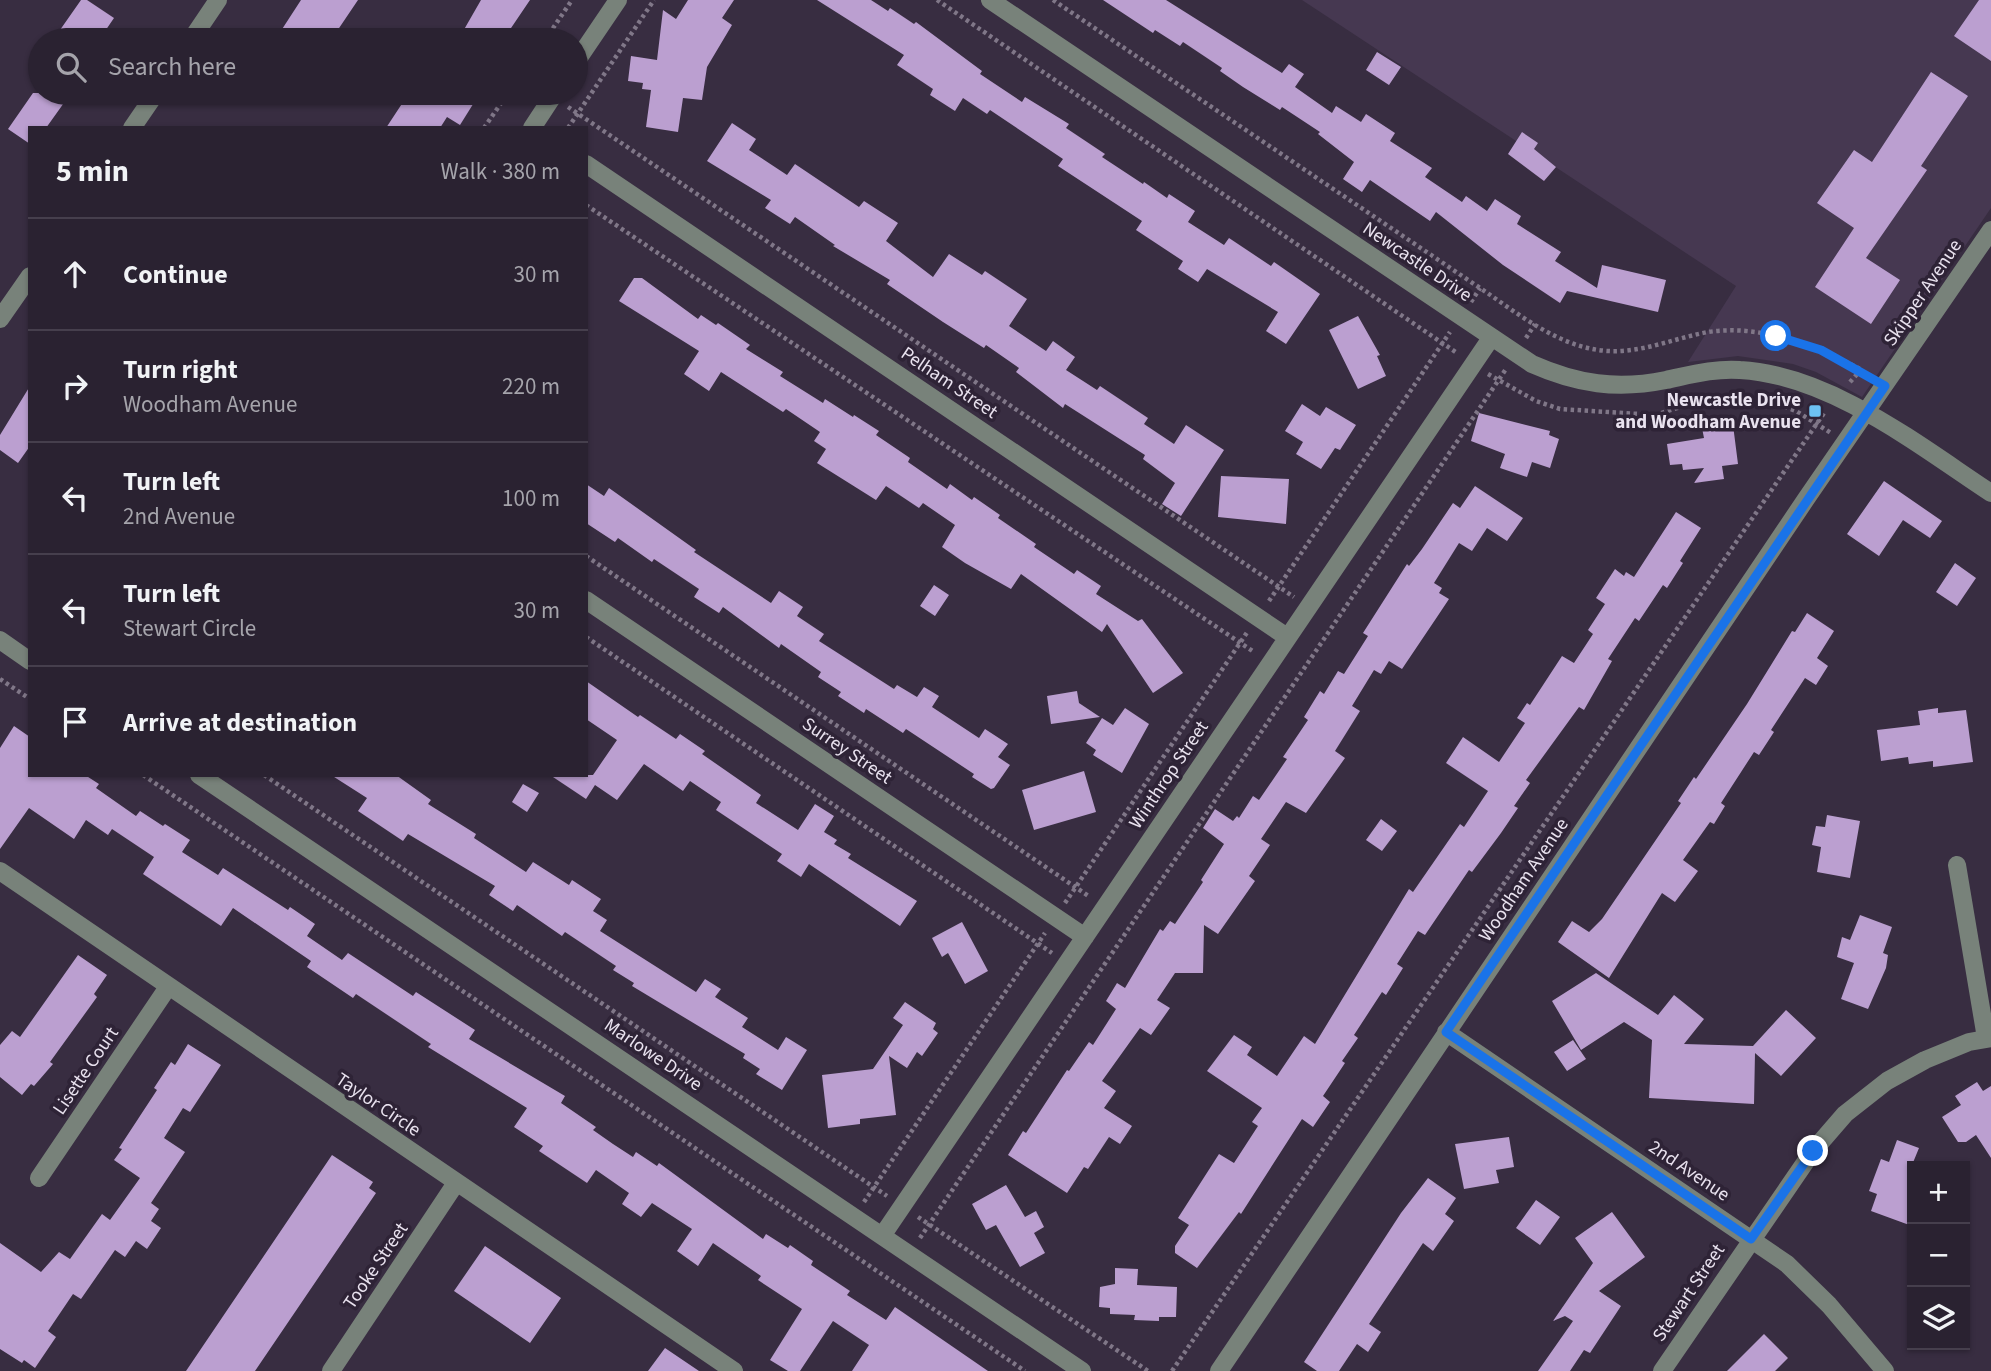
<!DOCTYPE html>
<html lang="en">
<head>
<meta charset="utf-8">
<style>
  body { margin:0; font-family:"Source Sans 3",sans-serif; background:#322a39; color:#f1f3f6 }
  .controls { position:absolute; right:21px; bottom:21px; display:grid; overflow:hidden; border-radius:0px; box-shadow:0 2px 5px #0004 }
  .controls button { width:63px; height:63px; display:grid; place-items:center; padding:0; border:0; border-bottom:2px solid #463f4d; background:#2a2231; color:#f1f3f6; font:35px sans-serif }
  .stop { position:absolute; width:21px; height:21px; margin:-16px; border:5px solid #1a73e8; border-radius:50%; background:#fff }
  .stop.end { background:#1a73e8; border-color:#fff; box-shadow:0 2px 7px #0008 }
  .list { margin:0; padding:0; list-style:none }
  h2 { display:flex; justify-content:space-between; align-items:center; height:91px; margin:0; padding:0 28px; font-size:30px }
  h2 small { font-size:23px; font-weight:400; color:#a5a4ab }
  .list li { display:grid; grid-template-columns:46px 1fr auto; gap:21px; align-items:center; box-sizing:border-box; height:112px; padding:0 28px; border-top:2px solid #463f4d }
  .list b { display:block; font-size:26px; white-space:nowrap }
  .list p { margin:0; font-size:23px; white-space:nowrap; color:#a5a4ab }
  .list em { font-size:23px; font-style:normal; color:#a5a4ab }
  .icon { flex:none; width:38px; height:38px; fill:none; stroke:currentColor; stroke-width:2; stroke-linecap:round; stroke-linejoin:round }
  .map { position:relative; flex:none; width:1991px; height:1371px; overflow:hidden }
  .search { position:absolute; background:#2a2231; box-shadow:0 2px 5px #0004; left:28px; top:28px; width:560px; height:77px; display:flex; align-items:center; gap:18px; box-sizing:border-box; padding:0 24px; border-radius:38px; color:#a5a4ab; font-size:26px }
  .panel { position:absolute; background:#2a2231; box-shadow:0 2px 5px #0004; left:28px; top:126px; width:560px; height:651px; border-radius:0px }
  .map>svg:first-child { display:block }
</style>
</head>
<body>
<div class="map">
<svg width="1991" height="1371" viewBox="0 0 1991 1371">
  <rect width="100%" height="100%" fill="#382d41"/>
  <path fill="#463851" d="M1302,0H1991V208L1862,397L1816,372L1793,364L1738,356L1688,362L1736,286Z"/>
  <path fill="#bb9fd0" d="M81,0H87L114,18L99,40H53Z
    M301,0H358L331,40H275Z
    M481,0H530L503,40H458Z
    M688,0H734L722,18L732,25L707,67L702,100L683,98L678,132L646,127L651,90L642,89L643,83L628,81L631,56L657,60L663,10L676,19Z
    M817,0H871L888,11L890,8L914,24L916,22L982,71L980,74L1022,102L1025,97L1069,124L1066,128L1105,154L1102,157L1143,184L1144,182L1167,198L1169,194L1195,211L1188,222L1224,245L1229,238L1271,266L1274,262L1320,294L1286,344L1266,331L1278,312L1207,269L1198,282L1178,269L1183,261L1136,230L1142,221L1058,166L1063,159L990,110L987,114L963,98L955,111L930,95L933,89L897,65L904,55Z
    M1103,0H1166L1282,73L1289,64L1304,74L1295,87L1332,113L1336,106L1361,122L1366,114L1395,133L1390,141L1432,168L1425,177L1462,202L1466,196L1487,211L1495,199L1521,216L1517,224L1561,252L1555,261L1597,288L1602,265L1666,280L1658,312L1567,291L1560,303L1503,265L1436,212L1430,221L1370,180L1362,192L1343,179L1354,162L1318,134L1320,132L1282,107L1280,110L1243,87L1220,71L1222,68L1183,42L1180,46L1155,30L1153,33Z
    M1979,0H1991V61L1954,36Z
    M1377,52L1401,67L1389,85L1366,70Z
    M1931,72L1968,96L1921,166L1927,170L1866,258L1900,280L1871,324L1815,287L1854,228L1817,203L1854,150L1872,162Z
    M33,93H71L46,128H30V144L8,129Z
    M409,93H480L460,125L447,117L440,128H386Z
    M732,123L756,139L749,150L787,175L795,164L859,207L864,201L898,223L886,241L933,277L949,254L982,275L985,271L1027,299L1009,326L1046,351L1053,341L1075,357L1066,370L1097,390L1100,386L1148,418L1144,424L1174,444L1186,425L1224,450L1181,516L1162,504L1175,483L1143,459L1145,455L1065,404L1063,408L1016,372L1019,368L986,345L984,348L943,322L887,284L890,280L833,246L835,245L795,217L790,224L765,208L771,200L707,161Z
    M1522,132L1538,143L1534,149L1556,167L1544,181L1508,154Z
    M634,278H642L698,319L701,315L716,325L718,323L750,345L746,349L783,372L780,376L823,403L825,399L853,417L854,415L879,431L876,435L910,458L908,462L947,489L950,484L972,500L974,497L1000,515L998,518L1036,544L1034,547L1074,574L1077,570L1101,586L1096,594L1138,621L1142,619L1183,673L1153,693L1107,624L1102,632L1021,574L1011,589L965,563L942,547L955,525L923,503L919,508L886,486L876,500L817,463L826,449L814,441L820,432L786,409L783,412L721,372L709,391L684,374L699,351L619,301Z
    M1358,316L1380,355L1377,356L1386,376L1358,389L1329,330Z
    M30,386V446L18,463L0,450V435Z
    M1302,404L1320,416L1326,407L1356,425L1340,450L1335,448L1321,469L1296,454L1303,442L1285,431Z
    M1479,413L1550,431L1549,435L1559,439L1550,468L1532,462L1527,477L1500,468L1505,454L1471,441Z
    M1733,425L1738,464L1722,466L1724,479L1694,483L1704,468L1683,470L1682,464L1670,465L1667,444L1704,438L1702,428Z
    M1221,476L1289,479L1286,524L1218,517Z
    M1884,481L1942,521L1930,538L1903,520L1879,556L1847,534Z
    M586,484L604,496L609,488L696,550L694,552L771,603L779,591L803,607L797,616L824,634L819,641L894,689L897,685L917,697L924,687L939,696L932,707L979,738L985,729L1008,744L998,757L1010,765L994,788L991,789L972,777L974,774L906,729L903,733L866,709L864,713L838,696L841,692L818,677L821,672L781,644L779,648L723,607L719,613L694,597L699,589L654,559L652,562L618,538L615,542L586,523Z
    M1475,486L1523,518L1507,541L1487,528L1472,551L1459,543L1434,583L1442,588L1439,593L1449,599L1435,620L1402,669L1389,661L1381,674L1374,670L1352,706L1360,711L1335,751L1345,758L1306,813L1286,802L1261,839L1270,845L1249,876L1255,881L1218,934L1204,925L1203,973H1175L1157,1000L1170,1008L1151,1035L1140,1028L1102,1081L1116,1091L1104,1108L1132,1126L1120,1144L1109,1137L1088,1169L1084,1167L1067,1193L1008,1155L1023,1131L1026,1133L1067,1070L1069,1071L1089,1042L1093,1045L1116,1009L1106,1001L1117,983L1125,988L1160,929L1163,931L1170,921L1175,924L1203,882L1201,880L1224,844L1203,828L1215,809L1233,821L1237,816L1239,818L1253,796L1259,800L1287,759L1283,757L1308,720L1304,717L1320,691L1324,694L1338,671L1344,674L1368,636L1363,633L1407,564L1409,566L1422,549L1453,503L1460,508Z
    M1676,512L1701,528L1680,561L1683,563L1667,588L1663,585L1639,621L1635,618L1608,659L1612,661L1584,710L1579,707L1526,780L1530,783L1514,806L1518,808L1501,833L1472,872L1469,870L1425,935L1418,931L1397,964L1403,968L1386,995L1382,992L1354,1035L1358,1038L1342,1061L1345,1063L1323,1096L1330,1102L1313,1127L1302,1119L1241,1214L1239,1212L1197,1268L1175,1253V1246L1189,1225L1178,1218L1219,1154L1234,1163L1258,1126L1252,1122L1262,1108L1207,1071L1234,1035L1252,1047L1247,1055L1277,1076L1304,1036L1315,1044L1409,889L1413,892L1460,824L1464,827L1488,791L1446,763L1463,737L1499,762L1525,723L1517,718L1527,703L1530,705L1562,656L1574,663L1593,634L1588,630L1605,604L1596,598L1615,569L1624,576L1626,572L1634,577Z
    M1955,563L1976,578L1957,606L1936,592Z
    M934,585L949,595L935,616L920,606Z
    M1807,613L1834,631L1817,658L1828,666L1816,685L1805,678L1771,730L1774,732L1759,755L1754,752L1721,803L1725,806L1714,824L1710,822L1683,860L1698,871L1675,902L1662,893L1609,978L1558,942L1572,921L1589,932L1602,919L1681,803L1678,801L1694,777L1696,779L1747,704L1792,631L1795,632Z
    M586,681L638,717L640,715L676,739L680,734L705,751L702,754L761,795L756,803L798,830L815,804L834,816L824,832L837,840L834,844L851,854L848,858L917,901L900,926L809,864L801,877L777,861L782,854L716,810L721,802L690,781L683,791L644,764L617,800L595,785L586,799L550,775H593L617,740L586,719Z
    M1077,691L1079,703L1100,717L1051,724L1047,696Z
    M1125,708L1149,724L1122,773L1093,755L1096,750L1086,743L1102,718L1113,725Z
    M1938,708V713L1966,710L1973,762L1933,767V761L1909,764L1908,757L1881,761L1877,730L1920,725L1918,711Z
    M14,726L30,737V775H85L99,784L96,788L136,816L140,811L163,826L165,824L190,840L182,852L218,875L223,868L288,910L290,907L315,924L307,936L342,960L348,953L413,996L416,992L475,1030L469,1039L565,1096L561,1103L596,1127L593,1130L613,1144L633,1157L636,1152L657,1166L659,1163L763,1239L766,1234L788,1248L790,1245L813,1261L811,1265L850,1291L847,1295L886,1320L895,1307L988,1371H852L869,1345L833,1321L800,1371H788L770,1360L802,1309L758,1280L761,1276L713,1243L698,1266L677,1251L692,1229L652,1203L641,1217L622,1204L629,1193L596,1170L587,1183L539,1151L543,1146L514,1127L527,1108L428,1047L431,1044L356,994L353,998L307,967L311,961L233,908L221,926L143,874L154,857L112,829L108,835L86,820L74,839L29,808L0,849V748Z
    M1084,771L1096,812L1034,830L1022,790Z
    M331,775H396L431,800L428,804L476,834L474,838L526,872L533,862L569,885L572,880L601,899L593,911L607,920L600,931L696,992L705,979L721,989L715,997L748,1018L742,1027L778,1050L786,1037L807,1050L782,1090L756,1074L760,1069L743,1058L745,1054L632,986L634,983L613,970L616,966L565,932L562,936L517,905L513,911L489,895L495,886L408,834L403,841L358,811L367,798Z
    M523,784L539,793L527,812L512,802Z
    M1827,815L1860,821L1850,878L1817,872L1821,847L1812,845L1816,826L1825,827Z
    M1381,819L1397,831L1382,851L1366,840Z
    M1860,915L1892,927L1883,953L1888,955L1886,968L1868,1009L1841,999L1854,963L1837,957L1842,937L1850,940Z
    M962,922L988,971L965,984L948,953L942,957L932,938Z
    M78,955L107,975L94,994L97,997L50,1062L53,1064L34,1086L31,1084L22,1095L0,1077V1045L12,1031L20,1037Z
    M1596,973L1658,1015L1674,995L1704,1019L1684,1044L1753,1046L1786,1010L1816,1038L1781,1076L1755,1053L1754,1104L1649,1098L1652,1040L1624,1022L1581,1050L1552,1001Z
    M905,1002L936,1023L933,1029L938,1033L922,1056L917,1052L907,1068L889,1056L896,1115L860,1119V1124L828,1128L822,1075L873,1069L903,1025L893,1018Z
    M1573,1040L1586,1059L1567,1071L1554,1052Z
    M188,1044L221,1065L190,1112L183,1108L164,1138L185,1152L151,1203L159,1209L151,1221L161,1228L147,1249L136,1241L125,1257L115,1250L81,1299L73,1294L48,1331L56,1337L35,1368L24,1360L22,1363L0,1349V1243L41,1272L59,1252L70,1259L102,1214L110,1220L140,1178L114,1160L122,1149L119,1148L157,1090L154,1088L171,1062L175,1065Z
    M1977,1082L1983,1091L1991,1086V1158L1976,1135L1966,1142H1958L1942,1117L1961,1105L1955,1096Z
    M1509,1137L1514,1167L1496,1170L1499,1183L1464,1189L1455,1144Z
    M1897,1140L1919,1148L1912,1165V1226L1871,1211L1877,1194L1869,1191L1881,1159L1889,1162Z
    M332,1155L373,1182L369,1188L376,1193L329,1262L255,1371H186Z
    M1428,1178L1456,1198L1445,1214L1454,1221L1433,1251L1423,1243L1369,1324L1381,1332L1368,1352L1357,1344L1339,1371H1317L1304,1362L1401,1213Z
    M1006,1185L1025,1217L1036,1211L1044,1227L1034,1233L1045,1253L1020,1267L996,1225L986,1230L972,1204Z
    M1536,1200L1560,1217L1540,1245L1516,1228Z
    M1612,1212L1645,1257L1599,1291L1621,1306L1590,1353L1584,1350L1570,1371H1538L1573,1321L1565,1316L1553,1321L1593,1263L1575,1238Z
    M485,1246L561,1298L530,1343L454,1291Z
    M1115,1268L1138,1269L1137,1285L1177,1287L1176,1317H1159V1321L1134,1320L1135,1315L1110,1314V1308L1099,1307L1100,1287L1115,1284Z
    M1764,1334L1788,1358L1775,1371H1727Z
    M665,1348L699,1371H648Z"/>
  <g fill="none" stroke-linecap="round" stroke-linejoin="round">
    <path stroke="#807788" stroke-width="4.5" stroke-dasharray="3.5 3.5" stroke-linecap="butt" d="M937,0L1457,353
      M1053,0L1480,288C1519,314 1559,348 1608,351C1642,353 1675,338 1708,332C1762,324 1816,346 1862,370
      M545,40L572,0
      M568,107L1294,597
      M484,128L508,93
      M568,128L654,0
      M586,205L1254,652
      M1471,302L1480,288
      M1526,338L1535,324
      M1488,374L1536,401L1560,409L1655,415L1696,402L1770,401L1796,411L1831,433
      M1850,382L1861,370
      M586,556L1090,897
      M1269,601L1450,332
      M586,637L1052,953
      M0,679L30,699
      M143,775L1025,1371
      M264,775L887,1196
      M1065,903L1248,631
      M864,1202L1045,933
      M918,1217L1148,1371
      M920,1238L1506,369
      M1172,1371L1824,413"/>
    <path stroke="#78827a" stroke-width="18" d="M990,0L1532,364C1577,384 1617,390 1666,380C1690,375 1715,368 1740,370C1830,375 1918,445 1991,493
      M191,40L218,0
      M576,62L618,0
      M132,128L156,93
      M532,128L555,93
      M586,164L1287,637
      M0,319L30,276
      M586,600L1085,937
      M0,640L30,661
      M199,775L1082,1371
      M1957,865L1986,1038
      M0,871L734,1371
      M1446,1032L1787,1264L1829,1305L1885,1371
      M39,1178L168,987
      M882,1236L1491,338
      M331,1371L456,1183
      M1219,1371L1806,499L1991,230
      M1662,1371L1813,1151L1845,1114L1887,1081L1925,1060L1969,1042L1991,1038"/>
  </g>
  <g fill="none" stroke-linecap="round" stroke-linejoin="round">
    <path stroke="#1a73e8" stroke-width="9" d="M1776,336L1821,350L1885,386L1446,1032L1751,1239L1813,1151"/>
  </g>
  <rect fill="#6dc2f3" stroke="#2e2336" stroke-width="2.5" x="1808" y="404" width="14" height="14" rx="3.5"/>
  <g text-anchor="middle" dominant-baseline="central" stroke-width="7" stroke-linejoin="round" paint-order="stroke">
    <g font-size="19" fill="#e9e2ef" stroke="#2e2336">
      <text transform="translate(1417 262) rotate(34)">Newcastle Drive</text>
      <text transform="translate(1923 293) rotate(-56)">Skipper Avenue</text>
      <text transform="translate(949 383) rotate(34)">Pelham Street</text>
      <text transform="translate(847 751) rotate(34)">Surrey Street</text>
      <text transform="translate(1169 775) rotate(-56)">Winthrop Street</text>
      <text transform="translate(1524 880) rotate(-56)">Woodham Avenue</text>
      <text transform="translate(653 1055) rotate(34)">Marlowe Drive</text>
      <text transform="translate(86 1071) rotate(-56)">Lisette Court</text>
      <text transform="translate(378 1105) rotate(34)">Taylor Circle</text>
      <text transform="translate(1689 1171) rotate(34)">2nd Avenue</text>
      <text transform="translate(376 1266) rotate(-56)">Tooke Street</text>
      <text transform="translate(1689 1293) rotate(-56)">Stewart Street</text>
    </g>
    <g font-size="19" font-weight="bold" fill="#e9e2ef" stroke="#2e2336" text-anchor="end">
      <text x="1801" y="400">Newcastle Drive<tspan x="1801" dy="22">and Woodham Avenue</tspan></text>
    </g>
  </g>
</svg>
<div class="controls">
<button>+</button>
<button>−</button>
<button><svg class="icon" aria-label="layers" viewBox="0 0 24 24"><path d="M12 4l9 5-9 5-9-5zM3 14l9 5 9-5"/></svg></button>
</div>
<div class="stop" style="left:1776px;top:336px"></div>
<div class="stop end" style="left:1813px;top:1151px"></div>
<div class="search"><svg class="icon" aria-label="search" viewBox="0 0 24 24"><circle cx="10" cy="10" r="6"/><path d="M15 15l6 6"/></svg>Search here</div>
<section class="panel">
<h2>5 min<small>Walk · 380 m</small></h2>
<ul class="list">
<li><svg class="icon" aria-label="ahead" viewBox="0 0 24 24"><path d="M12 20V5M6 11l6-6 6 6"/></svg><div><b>Continue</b></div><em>30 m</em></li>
<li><svg class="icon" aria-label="right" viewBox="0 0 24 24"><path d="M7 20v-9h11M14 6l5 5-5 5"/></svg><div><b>Turn right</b><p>Woodham Avenue</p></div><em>220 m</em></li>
<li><svg class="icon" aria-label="left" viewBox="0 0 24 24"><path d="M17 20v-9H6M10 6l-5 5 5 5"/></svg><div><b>Turn left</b><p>2nd Avenue</p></div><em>100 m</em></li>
<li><svg class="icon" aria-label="left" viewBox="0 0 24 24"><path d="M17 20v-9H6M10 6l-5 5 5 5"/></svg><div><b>Turn left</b><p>Stewart Circle</p></div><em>30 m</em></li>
<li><svg class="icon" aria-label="arrive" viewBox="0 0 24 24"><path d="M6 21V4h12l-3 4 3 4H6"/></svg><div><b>Arrive at destination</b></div></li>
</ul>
</section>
</div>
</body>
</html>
